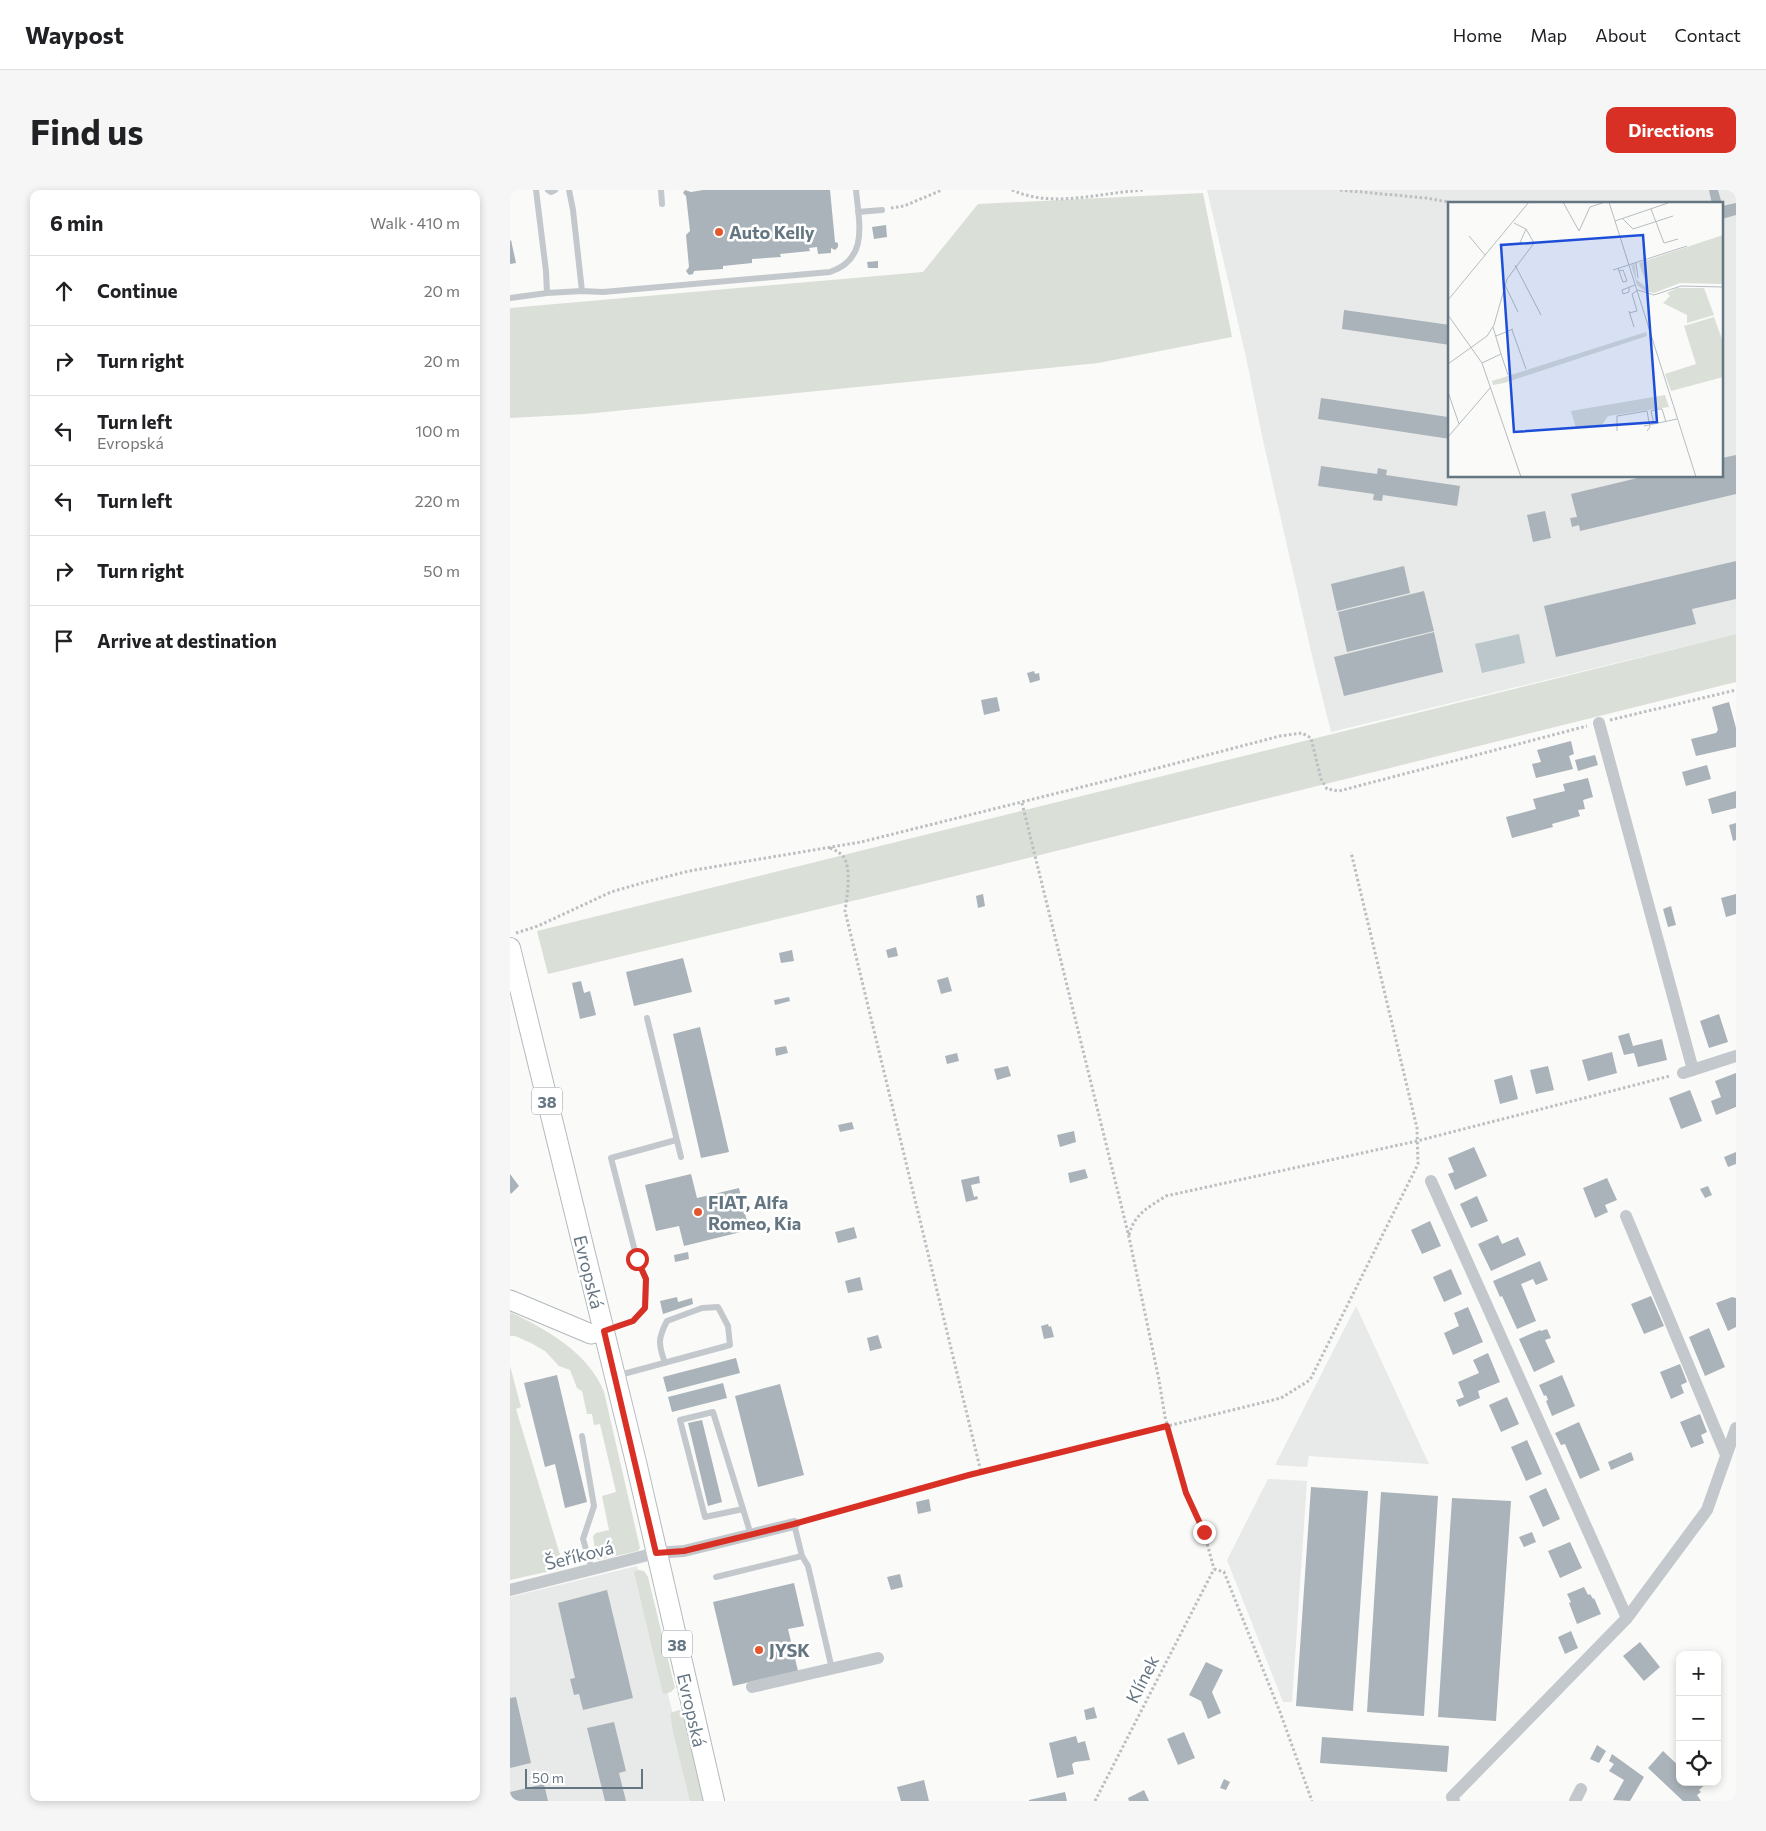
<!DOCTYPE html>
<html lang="en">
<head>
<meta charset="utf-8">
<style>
  body { margin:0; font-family:Commissioner,sans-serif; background:#f6f6f6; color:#202124 }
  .controls { position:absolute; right:15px; bottom:15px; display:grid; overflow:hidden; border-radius:10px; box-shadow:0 2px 8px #0003 }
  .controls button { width:45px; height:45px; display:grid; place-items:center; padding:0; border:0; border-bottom:1px solid #e0e0e0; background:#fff; color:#202124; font:25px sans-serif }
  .scale { position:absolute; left:15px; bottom:12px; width:118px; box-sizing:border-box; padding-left:5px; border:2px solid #657683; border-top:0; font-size:14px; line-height:18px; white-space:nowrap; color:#657683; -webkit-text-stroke:4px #fff; paint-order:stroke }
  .stop { position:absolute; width:15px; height:15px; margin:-11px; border:4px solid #d93025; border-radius:50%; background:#fff }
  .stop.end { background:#d93025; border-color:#fff; box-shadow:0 1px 5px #0008 }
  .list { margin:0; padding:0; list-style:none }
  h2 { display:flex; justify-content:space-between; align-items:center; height:65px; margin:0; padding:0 20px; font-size:21px }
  h2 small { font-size:16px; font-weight:400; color:#757577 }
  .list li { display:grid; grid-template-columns:32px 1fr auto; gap:15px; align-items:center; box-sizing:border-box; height:70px; padding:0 20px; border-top:1px solid #e0e0e0 }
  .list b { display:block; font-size:19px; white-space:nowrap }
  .list p { margin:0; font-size:16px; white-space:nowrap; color:#757577 }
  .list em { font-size:16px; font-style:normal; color:#757577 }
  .icon { flex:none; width:28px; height:28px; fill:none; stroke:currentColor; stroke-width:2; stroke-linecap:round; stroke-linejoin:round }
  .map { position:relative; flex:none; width:1226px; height:1611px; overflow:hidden; border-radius:10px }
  header { display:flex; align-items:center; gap:30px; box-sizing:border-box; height:70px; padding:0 25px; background:#fff; border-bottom:1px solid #e0e0e0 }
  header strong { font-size:24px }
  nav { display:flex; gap:28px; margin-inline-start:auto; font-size:18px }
  .intro { display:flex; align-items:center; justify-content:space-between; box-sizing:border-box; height:120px; padding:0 30px }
  h1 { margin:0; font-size:35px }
  .button { padding:12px 22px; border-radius:10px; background:#d93025; color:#fff; font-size:18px; font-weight:700 }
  main { display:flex; gap:30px; padding:0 30px }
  aside { flex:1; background:#fff; border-radius:10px; box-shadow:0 2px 8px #0003 }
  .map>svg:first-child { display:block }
</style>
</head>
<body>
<header>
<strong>Waypost</strong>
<nav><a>Home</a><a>Map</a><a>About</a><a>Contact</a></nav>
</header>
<div class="intro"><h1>Find us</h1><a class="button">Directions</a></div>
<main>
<aside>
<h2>6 min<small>Walk · 410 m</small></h2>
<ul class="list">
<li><svg class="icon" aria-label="ahead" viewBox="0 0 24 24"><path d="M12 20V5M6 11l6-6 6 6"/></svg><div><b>Continue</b></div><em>20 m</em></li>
<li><svg class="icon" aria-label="right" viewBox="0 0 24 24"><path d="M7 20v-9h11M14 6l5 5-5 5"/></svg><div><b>Turn right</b></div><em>20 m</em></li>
<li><svg class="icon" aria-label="left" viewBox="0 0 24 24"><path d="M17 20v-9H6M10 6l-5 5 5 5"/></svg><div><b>Turn left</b><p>Evropská</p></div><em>100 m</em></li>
<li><svg class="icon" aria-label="left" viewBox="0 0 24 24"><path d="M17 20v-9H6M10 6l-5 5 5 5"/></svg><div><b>Turn left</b></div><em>220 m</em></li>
<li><svg class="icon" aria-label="right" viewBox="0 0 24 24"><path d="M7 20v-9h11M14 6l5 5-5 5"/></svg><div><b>Turn right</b></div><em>50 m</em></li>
<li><svg class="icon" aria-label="arrive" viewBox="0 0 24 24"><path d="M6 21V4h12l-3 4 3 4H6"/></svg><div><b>Arrive at destination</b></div></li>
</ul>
</aside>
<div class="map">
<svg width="1226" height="1611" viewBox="0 0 1226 1611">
  <rect width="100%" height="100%" fill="#fafaf8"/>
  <path fill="#e8e9e9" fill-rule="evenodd" d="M697,0H1226V444L821,542L803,470L752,246L736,167ZM940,14H1212V286H940Z
    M846,1116L919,1274L799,1266L797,1277L765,1275Z
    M758,1289L797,1291L782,1512H773L717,1370Z
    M127,1376L184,1611H0V1407Z"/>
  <path fill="#dadfd7" d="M693,3L722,147L588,173L75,224L0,228V118L413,82L468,14Z
    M1226,444V492L409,695L38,784L27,741Z
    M0,1122C36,1139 79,1163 94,1202L130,1358L128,1361L88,1370L86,1367L83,1346L86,1343L99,1340L92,1306L106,1302L90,1234L84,1235L82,1224H77L72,1201L67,1198L60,1180L49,1176L35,1161L21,1153L5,1146H0Z
    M0,1176L11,1217L6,1219L54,1378L0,1390Z
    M128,1380L134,1381L138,1387L165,1498L161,1502L153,1504L124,1382Z
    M169,1520L173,1523L194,1611H180L164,1546L160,1523Z"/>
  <path fill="#bbc7cb" d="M1009,444L1015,473L972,483L965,454Z"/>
  <path fill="#aab3b9" d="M175,0L181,2L193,0H320L325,52L328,53V57L325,60L321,58V63L308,64L307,57L299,58L300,61L270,64L271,67L242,69V73L213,76V79L184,81L183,84L179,85L176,81L179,77L176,45L180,41L176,6L173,3Z
    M1199,0H1208L1212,14H1202Z
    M1226,13V25L1212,29V16Z
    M376,35L377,47L364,49L362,37Z
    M1,50L6,73L0,74V51Z
    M368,71V78H358L357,72Z
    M834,120L940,135V155L832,139Z
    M811,208L938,227L940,223V249L808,229Z
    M1226,265V304L1070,341L1069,335L1062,337L1060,328L1067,327L1061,304L1136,286H1212V268Z
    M811,276L867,284L868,278L877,280L876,285L950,296L947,316L873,305L872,311L863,310L864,304L808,296Z
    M1035,321L1041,348L1023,352L1017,325Z
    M1226,371V409L1182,419L1186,434L1046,467L1034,416Z
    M894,376L900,403L827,421L821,394Z
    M914,401L924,441L837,462L828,422Z
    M924,442L933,482L834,506L824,467Z
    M524,481L525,484L529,483L530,490L520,493L517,483Z
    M487,507L490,521L474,525L471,510Z
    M1219,512L1226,538V557L1186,566L1181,549L1206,543L1208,540L1202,517Z
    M1061,551L1064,564L1059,566L1063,579L1026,588L1022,574L1031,572L1027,560Z
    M1085,565L1088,575L1068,581L1065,570Z
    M1197,575L1201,589L1176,596L1172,582Z
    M1078,588L1083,607L1073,610L1075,619L1068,620L1070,626L1042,634L1043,637L1002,648L996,627L1026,619L1023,609L1055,601L1053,594Z
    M1226,601V618L1202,624L1198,609Z
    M1226,633V650L1223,651L1219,635Z
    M473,704L475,716L468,718L466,706Z
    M1226,704V724L1216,727L1211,708Z
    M1161,716L1166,735L1158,737L1153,719Z
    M386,757L388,766L378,768L376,760Z
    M282,760L284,771L271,773L269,763Z
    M173,768L182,802L124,816L116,782Z
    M438,787L442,801L431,804L427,790Z
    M71,791L74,803L80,801L86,825L70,829L62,793Z
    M279,807L280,811L265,815L264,810Z
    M1209,824L1218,852L1199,858L1190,831Z
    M190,837L219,962L191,968L163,844Z
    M1119,843L1123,856L1152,849L1157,870L1128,877L1124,863L1114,865L1108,846Z
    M276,856L278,863L266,866L265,858Z
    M1102,862L1107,883L1078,891L1072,870Z
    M447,863L449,871L437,874L435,866Z
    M498,876L501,886L487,890L484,879Z
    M1038,876L1044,900L1026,904L1020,880Z
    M1226,883V917L1206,925L1201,911L1211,907L1205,891Z
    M1002,885L1008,909L990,914L984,890Z
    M1180,900L1192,931L1171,939L1159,908Z
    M342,932L344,939L330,942L328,935Z
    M564,941L566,952L550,957L547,945Z
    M964,957L977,986L945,1000L938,984L944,982L938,968Z
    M1226,962V974L1218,977L1214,967Z
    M575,979L578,988L560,993L558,983Z
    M0,984L9,996L1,1004L0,1002Z
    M181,984L187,1008L229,998L239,1040L174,1056L169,1036L146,1041L135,995Z
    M469,986L470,993L461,995L464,1007L467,1006L468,1009L456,1012L451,990Z
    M1097,988L1107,1010L1095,1015L1098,1022L1085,1028L1073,998Z
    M1198,996L1202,1005L1195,1008L1190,999Z
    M967,1006L978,1031L961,1038L950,1014Z
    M920,1031L931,1056L912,1064L901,1040Z
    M344,1037L347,1048L328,1053L325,1042Z
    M988,1045L992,1054L1008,1047L1016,1065L981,1081L968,1054Z
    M178,1062L179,1069L165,1072L164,1065Z
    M1030,1071L1038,1090L1026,1095L1023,1089L1011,1094L1026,1131L1007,1139L992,1106L990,1107L983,1091Z
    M941,1079L952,1104L934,1112L923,1087Z
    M350,1087L353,1100L338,1103L335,1091Z
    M1141,1106L1154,1136L1134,1144L1121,1114Z
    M167,1107L168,1112L182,1108L183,1114L153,1124L150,1111Z
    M1222,1107L1226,1108V1137L1218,1141L1206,1113Z
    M958,1117L973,1152L943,1165L934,1143L949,1136L944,1123Z
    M538,1134L539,1137L541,1136L544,1147L534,1149L531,1136Z
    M1199,1138L1215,1177L1195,1186L1179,1147Z
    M1037,1139L1041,1148L1035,1150L1045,1172L1024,1182L1009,1149L1030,1140L1031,1141Z
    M368,1145L372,1158L360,1161L357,1148Z
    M978,1163L990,1192L968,1201L970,1208L949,1217L946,1210L954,1207L948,1192L969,1183L963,1170Z
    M226,1168L230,1183L157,1202L153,1187Z
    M1170,1174L1177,1192L1171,1195L1174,1203L1161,1209L1150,1182Z
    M47,1185L77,1312L55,1318L45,1274L35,1277L14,1193Z
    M1052,1185L1065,1216L1042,1226L1036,1211L1038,1210L1036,1205L1034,1206L1029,1195Z
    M213,1193L217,1208L162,1222L158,1207Z
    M270,1194L294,1285L248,1297L225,1206Z
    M997,1207L1009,1234L991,1242L979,1215Z
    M1190,1224L1197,1242L1191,1245L1194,1253L1181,1258L1170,1232Z
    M192,1230L212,1312L198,1316L178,1233Z
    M1069,1232L1090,1280L1070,1289L1055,1254L1051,1255L1045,1243Z
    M1017,1250L1032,1284L1016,1291L1001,1257Z
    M1121,1262L1124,1270L1101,1280L1098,1272Z
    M801,1297L858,1301L843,1521L786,1516Z
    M1036,1298L1050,1329L1033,1337L1019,1306Z
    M871,1302L928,1306L914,1526L857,1522Z
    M942,1308L1001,1311L986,1531L928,1527Z
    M419,1309L421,1321L408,1324L406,1312Z
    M1022,1342L1026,1352L1014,1357L1009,1347Z
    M1060,1352L1072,1378L1050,1388L1038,1361Z
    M390,1384L393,1397L381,1400L377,1387Z
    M284,1393L294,1436L278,1439L288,1481L223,1496L203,1412Z
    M1074,1397L1078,1405L1080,1404L1083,1409L1084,1408L1091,1424L1067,1434L1059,1413L1061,1412L1057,1404Z
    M97,1400L123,1508L73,1520L69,1504L64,1505L60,1489L65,1488L48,1413Z
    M1061,1441L1068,1458L1055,1464L1048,1447Z
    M1130,1452L1150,1477L1134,1491L1113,1466Z
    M696,1472L713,1480L702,1502L711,1523L698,1529L691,1511L679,1505Z
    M6,1507L21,1573L0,1578V1508Z
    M584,1517L587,1528L576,1530L574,1520Z
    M104,1532L116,1581L109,1583L116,1611H95L77,1538Z
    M674,1542L685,1568L668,1575L657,1549Z
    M566,1546L568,1553L575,1551L580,1570L565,1572L562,1574L564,1584L547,1588L539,1553Z
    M812,1547L939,1556L937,1582L810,1573Z
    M1087,1555L1096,1561L1089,1573L1080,1569Z
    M1153,1561L1170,1577V1592H1198L1189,1600L1191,1602L1187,1605L1191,1611H1173L1138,1578Z
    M1102,1564L1134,1587L1120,1611L1103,1610L1114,1590L1099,1581L1104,1574L1099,1571Z
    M714,1589L720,1592L716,1600L710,1598Z
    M414,1590L419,1611H391L387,1597Z
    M34,1594L38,1611H0V1602Z
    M634,1600L639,1611H619L618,1608Z
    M555,1602L557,1611H519V1610Z"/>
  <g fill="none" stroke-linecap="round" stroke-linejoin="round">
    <g stroke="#b3babf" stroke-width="21">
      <path id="secondary" d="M0,1110L81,1144L94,1141"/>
    </g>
    <g stroke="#b5babe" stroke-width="22">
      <path id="primary" d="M0,758L126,1272L204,1611"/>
    </g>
    <path stroke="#bbbfc2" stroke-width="3" stroke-dasharray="2.5 2.5" stroke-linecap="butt" d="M502,0C544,19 591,2 635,0
      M830,0L916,8L938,12L957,14
      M981,14L1016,12
      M381,18L394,16L432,0
      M1100,530L1226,500
      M512,613L619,1047L649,1190L655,1227L676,1303L694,1342L704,1379
      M320,658C325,660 329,662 333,666C342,678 337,707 335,721L471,1282
      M6,743L28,736L101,702L132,693L179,681L351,652L644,579L770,546L792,543L801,548L811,589L817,599L829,601L1077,536
      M619,1045C624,1024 639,1017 656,1006L907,951L1160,886
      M297,1331L459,1285L771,1208L800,1190L908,974L907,938L841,662
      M704,1379L714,1382L770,1522L802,1611
      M585,1611L704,1379"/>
    <path stroke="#c3c8cc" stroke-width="6" d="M38,0L41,2L45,0
      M59,0L63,20L72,101L93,102L320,82C359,69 349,33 346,0
      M151,0L152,14
      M348,22L372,20
      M37,103L72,101
      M0,108L37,103L36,81L26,0
      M137,828L171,967
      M95,1140L123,1131L135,1118L136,1089L127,1069L101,968L166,950
      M106,1186L220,1155L218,1136L208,1117L192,1118L157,1131C148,1148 148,1154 155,1173
      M72,1246L84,1316L73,1349L82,1380
      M233,1319L195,1327L170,1230L203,1222L241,1345
      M292,1366L298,1376L322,1479
      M206,1387L292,1366L284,1334"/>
    <path stroke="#c3c8cc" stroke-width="12" d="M1089,533L1183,880
      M1173,883L1226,866
      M921,991L1117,1428
      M1116,1026L1216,1265
      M0,1400L146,1363L174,1361L284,1334
      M242,1497L368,1468
      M944,1611L942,1607L1117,1428L1197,1320L1226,1238
      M1065,1611L1071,1599"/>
    <use href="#secondary" stroke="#fff" stroke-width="19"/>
    <use href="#primary" stroke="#fff" stroke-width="20"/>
  </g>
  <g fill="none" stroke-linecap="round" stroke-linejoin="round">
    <path stroke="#d93025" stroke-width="6" d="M127,1069L136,1089L135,1118L123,1131L94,1141L146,1363L174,1361L284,1334L459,1285L657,1236L676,1303L694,1342"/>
  </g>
  <g fill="#e4572e" stroke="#fff" stroke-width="2">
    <circle cx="209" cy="42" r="5"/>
    <circle cx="188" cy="1022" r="5"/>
    <circle cx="249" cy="1460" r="5"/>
  </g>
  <g text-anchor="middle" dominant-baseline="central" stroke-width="5" stroke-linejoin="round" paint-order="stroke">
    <g fill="#fff" stroke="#939fa8" stroke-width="1">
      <rect x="22" y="897.5" width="30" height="27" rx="4"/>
      <rect x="152" y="1440.5" width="30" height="27" rx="4"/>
    </g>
    <g font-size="16" font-weight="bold" fill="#657683">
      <text x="37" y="911">38</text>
      <text x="167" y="1454">38</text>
    </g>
    <g font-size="18" font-weight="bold" fill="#657683" stroke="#fff" text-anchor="start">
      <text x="219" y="42">Auto Kelly</text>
      <text x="198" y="1012">FIAT, Alfa<tspan x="198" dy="21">Romeo, Kia</tspan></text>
      <text x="259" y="1460">JYSK</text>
    </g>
    <g font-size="18" fill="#657683" stroke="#fff">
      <text transform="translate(79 1082) rotate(76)">Evropská</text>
      <text transform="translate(69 1365) rotate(-14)">Šeříková</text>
      <text transform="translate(632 1489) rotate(-63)">Klínek</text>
      <text transform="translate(182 1520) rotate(77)">Evropská</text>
    </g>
  </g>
  <g transform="translate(938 12)">
    <rect width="275" height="275" fill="#fafaf8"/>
    <path d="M275,33V82L232,81L206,91L197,89L189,83L183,63L187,62L188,77L200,87L191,61ZM229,86H256L266,113L239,121V113L215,101L222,94L219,91ZM266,115L275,140V175L223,189L217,172L248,162L236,124ZM198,130L199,134L56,181L45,183L44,179ZM217,193L221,205L160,214L154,223L128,226L123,209Z" fill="#dadfd7"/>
    <path fill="none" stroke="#b5bdc2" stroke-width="1" d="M115,0L131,29M161,0L248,275M203,7L216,41L230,37M175,17L185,27L225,14M167,19L220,1M131,29L142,5L157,0M21,34L37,53M71,43L78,27M188,61L190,76M67,63L93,113M170,66L171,69L175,80L179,79L175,68L171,69M165,68L239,44M57,83L70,110M181,85V90L175,92L174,88L187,83M0,98L81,0M181,109L186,125M181,111L189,109L184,92L190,88L206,93L233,84L275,85M0,113L34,161L73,275M64,128L78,167M48,134L65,127M53,152L60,173M34,161L53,152L45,125M0,162L39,134L46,123L59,77L86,41L78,27L66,21M0,190L11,222M206,222L203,209L211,207H214L218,220M196,224L229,217M169,229V214L199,209L202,225L199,229M0,235L43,185"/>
    <path fill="#1d4ed8" fill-opacity="0.15" stroke="#1d4ed8" stroke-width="2.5" d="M195,33L209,220L66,230L53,43Z"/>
    <rect width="275" height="275" fill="none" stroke="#657683" stroke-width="2.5"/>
  </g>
</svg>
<div class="controls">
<button>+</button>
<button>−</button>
<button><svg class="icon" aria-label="locate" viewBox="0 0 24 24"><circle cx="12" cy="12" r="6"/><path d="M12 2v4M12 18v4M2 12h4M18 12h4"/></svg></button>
</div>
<div class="scale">50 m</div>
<div class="stop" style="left:127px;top:1069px"></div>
<div class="stop end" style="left:694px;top:1342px"></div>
</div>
</main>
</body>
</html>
